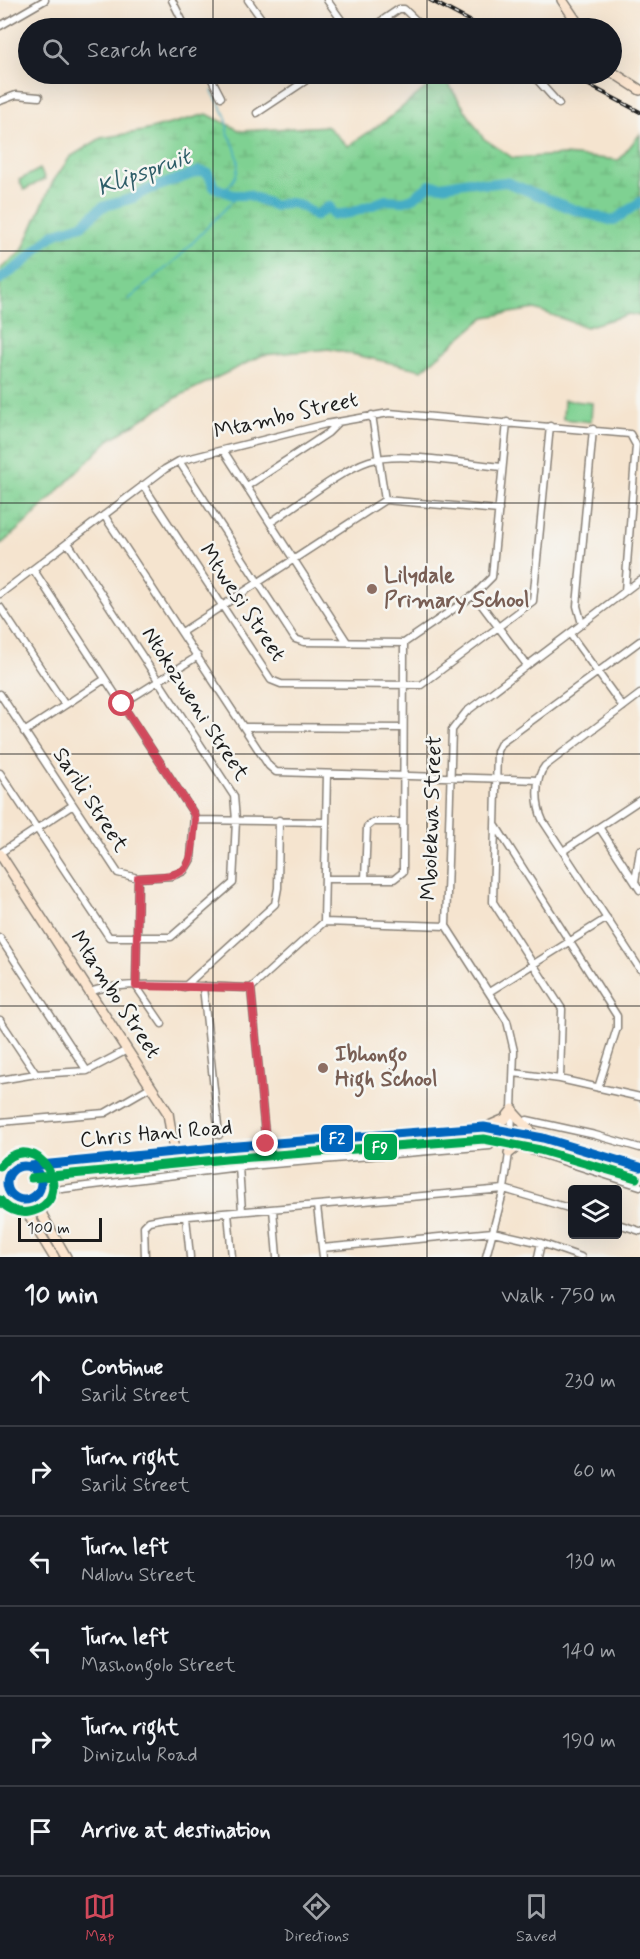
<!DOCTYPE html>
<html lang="en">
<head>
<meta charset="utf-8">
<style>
  body { margin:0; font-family:Mynerve,sans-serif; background:#242831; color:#f1f3f6 }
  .controls { position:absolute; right:18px; bottom:18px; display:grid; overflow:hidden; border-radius:6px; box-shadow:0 6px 24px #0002 }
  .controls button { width:54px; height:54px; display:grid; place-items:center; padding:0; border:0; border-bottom:2px solid #363941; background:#171b24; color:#f1f3f6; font:30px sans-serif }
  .scale { position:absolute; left:18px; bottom:15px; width:84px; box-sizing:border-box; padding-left:6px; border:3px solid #1c1c1c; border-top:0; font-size:16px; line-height:21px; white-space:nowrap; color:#1c1c1c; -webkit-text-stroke:4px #f6f6f2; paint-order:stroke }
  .stop { position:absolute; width:18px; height:18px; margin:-14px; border:4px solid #d1495b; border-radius:50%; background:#fff }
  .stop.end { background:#d1495b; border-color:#fff; box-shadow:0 2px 6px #0008 }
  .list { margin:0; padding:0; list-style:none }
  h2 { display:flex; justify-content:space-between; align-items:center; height:78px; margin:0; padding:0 24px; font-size:26px }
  h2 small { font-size:20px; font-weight:400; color:#9ea1a6 }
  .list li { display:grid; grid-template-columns:39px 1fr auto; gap:18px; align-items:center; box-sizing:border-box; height:90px; padding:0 24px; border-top:2px solid #363941 }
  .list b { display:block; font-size:22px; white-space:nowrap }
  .list p { margin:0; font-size:20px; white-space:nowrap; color:#9ea1a6 }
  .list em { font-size:20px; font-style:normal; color:#9ea1a6 }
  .icon { flex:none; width:33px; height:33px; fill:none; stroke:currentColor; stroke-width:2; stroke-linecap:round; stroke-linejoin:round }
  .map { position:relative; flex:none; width:640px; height:1257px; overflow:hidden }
  .search { position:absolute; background:#171b24; box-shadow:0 6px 24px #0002; left:18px; right:18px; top:18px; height:66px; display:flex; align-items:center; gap:15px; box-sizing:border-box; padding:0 21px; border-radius:33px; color:#9ea1a6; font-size:22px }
  .sheet { height:618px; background:#171b24 }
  nav { display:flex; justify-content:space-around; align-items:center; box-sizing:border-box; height:84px; border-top:2px solid #363941; background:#171b24; font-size:16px; color:#9ea1a6 }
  nav a { display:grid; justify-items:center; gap:3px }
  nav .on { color:#d1495b }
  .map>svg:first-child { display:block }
</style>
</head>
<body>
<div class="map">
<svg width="640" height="1257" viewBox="0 0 640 1257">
  <defs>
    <pattern id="wetland-marsh" width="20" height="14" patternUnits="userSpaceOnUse" patternTransform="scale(1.5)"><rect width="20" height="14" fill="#7fd192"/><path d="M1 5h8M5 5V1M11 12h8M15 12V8" fill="none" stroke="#6db37d"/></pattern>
  </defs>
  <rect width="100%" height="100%" fill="#f6f6f2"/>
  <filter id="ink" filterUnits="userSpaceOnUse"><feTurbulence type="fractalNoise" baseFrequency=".0167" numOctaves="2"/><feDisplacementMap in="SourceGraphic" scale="12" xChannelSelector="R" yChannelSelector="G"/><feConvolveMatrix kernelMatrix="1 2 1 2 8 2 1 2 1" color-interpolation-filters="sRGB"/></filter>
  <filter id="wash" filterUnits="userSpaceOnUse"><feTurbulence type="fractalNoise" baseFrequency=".008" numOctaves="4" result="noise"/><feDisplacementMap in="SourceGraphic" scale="24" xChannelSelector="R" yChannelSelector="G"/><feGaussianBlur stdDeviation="1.35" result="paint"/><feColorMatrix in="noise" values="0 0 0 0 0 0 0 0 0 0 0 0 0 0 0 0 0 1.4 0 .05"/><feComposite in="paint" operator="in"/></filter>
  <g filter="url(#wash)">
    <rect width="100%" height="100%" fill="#f5e4cf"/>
    <path fill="url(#wetland-marsh)" stroke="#4e7657" stroke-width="1.5" d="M442,74L483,138L513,158L564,155L619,160L640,134V316L629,314L586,327L535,309L485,317L422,370L329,349L263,355L179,396L109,440L30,519L0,545V269L22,251L52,183L70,157L101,138L144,131L207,114L241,131L327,126L348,146L388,119Z"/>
    <path fill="#7fd192" stroke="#4e7657" stroke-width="1.5" d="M40,169L45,179L24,190L19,180Z
      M564,400L592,403L591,422L563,419Z"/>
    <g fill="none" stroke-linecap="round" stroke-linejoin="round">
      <path stroke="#45acc5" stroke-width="1.5" d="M212,91C218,103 230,117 227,131C237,148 245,172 228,186L231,194
        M128,300L180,256L239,194"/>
      <path stroke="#45acc5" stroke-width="10" d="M0,279L22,264L48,239L56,233L82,225L102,207L133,198L145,191L200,171L208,173L214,187L233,195H249L275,206C291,199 303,205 315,216L329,206L334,215L350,213L386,200L404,201L413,198L430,185L442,186L470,181L487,184L506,182L575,210L613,221L640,202"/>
    </g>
  </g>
  <g filter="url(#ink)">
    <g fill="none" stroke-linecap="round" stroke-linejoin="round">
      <g stroke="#888076" stroke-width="9">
        <path id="street" d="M172,0L186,28
          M248,0L268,28
          M327,0L347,28
          M0,26L45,0
          M371,28L399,9H404L424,28
          M209,74L221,97
          M532,74L559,104
          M0,101L16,95L39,97
          M257,113L305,81L300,74
          M372,415L385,500
          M223,450L347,642
          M179,461L295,639L304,642L404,643L474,595L492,577L507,422
          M143,485L271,680L281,684L421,685L533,601L550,426
          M247,486L328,433L338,423
          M104,515L269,766L276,772L538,780
          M271,522C296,506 341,470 369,461C400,451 467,464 502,467
          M0,594L165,469L179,461L326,424L389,413L630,434L636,445L625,591
          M474,595L527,665
          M0,607L65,705
          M582,624L577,606L593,429
          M182,632L385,500L499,510
          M570,634L623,707
          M0,694L118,873L138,878L172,876L184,871L191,859L194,814L33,569
          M640,694L545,766C534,779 536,806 543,821L640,969
          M122,704L198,656
          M244,727L403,728
          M24,732L105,679
          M0,773L109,937H171L233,883L236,820L234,796L68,543
          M195,820L326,822
          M496,826L617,1016V1028L598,1088
          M599,827L640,890
          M563,851L640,800
          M0,853L73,805
          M138,878L136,986L162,1024
          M325,879H394L403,872L404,643
          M365,879L367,827L373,822H402
          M635,882L640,850
          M324,922L446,926
          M0,938L87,1071
          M184,987L275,904L278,888L279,820
          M203,987L219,1135
          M90,992C119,979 215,987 251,988
          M489,992L607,918
          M0,1020L36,1074
          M514,1073L560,1079L640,1097
          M560,1079L562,1009L493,902L497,751L501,743L640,641
          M0,1080L36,1074L87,1071L127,1050
          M527,1120L595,1135L640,1148
          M0,1122L105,1113L150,1087
          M531,1151L640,1186
          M267,1155L251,988L324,922L327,774
          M239,1167L242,1211
          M62,1189L239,1167L490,1146
          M317,1206L323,1257
          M273,1209L277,1257
          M228,1213L232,1257
          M186,1217L190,1257
          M618,1224L640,1231
          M322,1248L493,1232L541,1243L581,1257
          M145,1257L144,1226L149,1221L165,1218L504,1189L572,1209
          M486,1257L504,1189L511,1139L514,1051L507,1021L446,926L452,730L466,712L640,580
          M538,1257L541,1243"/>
      </g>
      <g stroke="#888076" stroke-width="12">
        <path id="secondary" d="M562,0L581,28
          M612,72L640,90
          M0,854L168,1113L175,1157
          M513,1112L533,1134
          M489,1126L505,1119L513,1109
          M509,1153L519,1145L528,1143
          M7 1183a17 17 0 1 1 34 0a17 17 0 1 1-34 0Z
          M30,1166L225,1147L484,1127C538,1133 588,1151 640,1167
          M41,1184L57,1176L459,1136C523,1135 580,1156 640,1176
          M39,1192L42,1215L66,1257
          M19,1199L54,1257"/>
      </g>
      <use href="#street" stroke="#fff" stroke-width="6"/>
      <use href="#secondary" stroke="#fbe5cf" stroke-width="9"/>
      <g stroke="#1c1c1c" stroke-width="4">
        <path id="rail" d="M430,0L483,28
          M568,74L640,112"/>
      </g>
      <use href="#rail" stroke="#f6f6f2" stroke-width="1.5" stroke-dasharray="4.5" stroke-linecap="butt"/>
      <g stroke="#f6f6f2" stroke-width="14">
        <path id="bus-1" d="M7 1183a17 17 0 1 1 34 0a17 17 0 1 1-34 0Z
          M30,1166L225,1147L484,1127L543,1138L640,1167"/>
      </g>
      <g stroke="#f6f6f2" stroke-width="14">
        <path id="bus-2" d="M0,1166C37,1122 81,1202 29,1212C18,1214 7,1209 0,1200
          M31,1178L226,1159L484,1139L540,1150L636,1178"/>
      </g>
      <use href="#bus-1" stroke="#0065bd" stroke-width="9"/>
      <use href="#bus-2" stroke="#00a651" stroke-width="9"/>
    </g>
  </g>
  <g fill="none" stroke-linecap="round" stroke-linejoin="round" filter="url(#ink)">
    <path stroke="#d1495b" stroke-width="8" d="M122,704L194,814L195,820C190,874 193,875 138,878L136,986L251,988L266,1144"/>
  </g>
  <path fill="none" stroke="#1c1c1c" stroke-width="1.5" stroke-opacity="0.55" d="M213,0V28M427,0V28M213,74V1257M427,74V1257M0,251H640M0,503H640M0,754H640M0,1006H640"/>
  <g fill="#8d6e63" stroke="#f6f6f2" stroke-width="2">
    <circle cx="372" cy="589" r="6"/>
    <circle cx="323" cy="1068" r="6"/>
  </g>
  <g text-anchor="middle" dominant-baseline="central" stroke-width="5" stroke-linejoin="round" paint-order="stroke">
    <g font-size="22" fill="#1c1c1c" stroke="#f6f6f2">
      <text transform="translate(286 416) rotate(-13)">Mtambo Street</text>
      <text transform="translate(242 603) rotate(56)">Mtwesi Street</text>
      <text transform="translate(195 704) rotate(57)">Ntokozweni Street</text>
      <text transform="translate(90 800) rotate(57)">Sarili Street</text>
      <text transform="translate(432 818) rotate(-88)">Mbolekwa Street</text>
      <text transform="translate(115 995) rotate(57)">Mtambo Street</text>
      <text transform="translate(156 1134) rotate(-5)">Chris Hani Road</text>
    </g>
    <g font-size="22" font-weight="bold" fill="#785e54" stroke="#f6f6f2" text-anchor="start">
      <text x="384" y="576">Lilydale<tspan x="384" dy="25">Primary School</tspan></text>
      <text x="335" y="1055">Ibhongo<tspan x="335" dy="25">High School</tspan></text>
    </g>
    <g font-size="24" font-style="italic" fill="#2e5d68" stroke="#f6f6f2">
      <text transform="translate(144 173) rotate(-20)">Klipspruit</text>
    </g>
  </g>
  <g stroke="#f6f6f2" stroke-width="2">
    <rect x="320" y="1124" width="34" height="29" rx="6" fill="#0065bd"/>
    <rect x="363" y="1133" width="35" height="28" rx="6" fill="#00a651"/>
  </g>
  <g font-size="16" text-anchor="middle" font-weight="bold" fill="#fff">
    <text x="337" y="1144">F2</text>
    <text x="380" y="1153">F9</text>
  </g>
</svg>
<div class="controls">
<button><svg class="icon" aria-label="layers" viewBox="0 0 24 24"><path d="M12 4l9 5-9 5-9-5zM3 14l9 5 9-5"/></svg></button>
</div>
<div class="scale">100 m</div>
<div class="stop" style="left:122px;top:704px"></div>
<div class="stop end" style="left:266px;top:1144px"></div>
<div class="search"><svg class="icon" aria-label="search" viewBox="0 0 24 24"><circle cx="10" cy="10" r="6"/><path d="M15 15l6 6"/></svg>Search here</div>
</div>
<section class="sheet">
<h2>10 min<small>Walk · 750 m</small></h2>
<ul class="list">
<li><svg class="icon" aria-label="ahead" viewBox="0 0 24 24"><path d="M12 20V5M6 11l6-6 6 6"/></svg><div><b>Continue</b><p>Sarili Street</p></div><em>230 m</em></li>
<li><svg class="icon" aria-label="right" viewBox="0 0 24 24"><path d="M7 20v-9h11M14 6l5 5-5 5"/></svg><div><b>Turn right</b><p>Sarili Street</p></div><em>60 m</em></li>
<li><svg class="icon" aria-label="left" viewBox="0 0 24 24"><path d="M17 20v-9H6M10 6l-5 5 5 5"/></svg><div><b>Turn left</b><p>Ndlovu Street</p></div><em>130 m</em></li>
<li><svg class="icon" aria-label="left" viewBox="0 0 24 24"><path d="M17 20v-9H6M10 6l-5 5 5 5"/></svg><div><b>Turn left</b><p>Mashongolo Street</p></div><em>140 m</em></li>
<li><svg class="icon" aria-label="right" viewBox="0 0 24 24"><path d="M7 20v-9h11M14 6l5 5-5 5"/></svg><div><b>Turn right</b><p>Dinizulu Road</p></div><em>190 m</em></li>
<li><svg class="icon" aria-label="arrive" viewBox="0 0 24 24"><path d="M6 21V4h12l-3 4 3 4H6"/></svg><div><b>Arrive at destination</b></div></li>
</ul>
</section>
<nav>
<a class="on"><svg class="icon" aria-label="map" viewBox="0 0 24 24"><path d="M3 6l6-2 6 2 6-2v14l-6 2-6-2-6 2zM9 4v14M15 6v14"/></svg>Map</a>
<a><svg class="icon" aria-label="directions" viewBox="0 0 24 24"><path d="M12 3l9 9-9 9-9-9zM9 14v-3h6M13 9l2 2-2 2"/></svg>Directions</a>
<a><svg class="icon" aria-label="saved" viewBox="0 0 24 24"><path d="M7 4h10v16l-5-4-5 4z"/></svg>Saved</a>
</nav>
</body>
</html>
